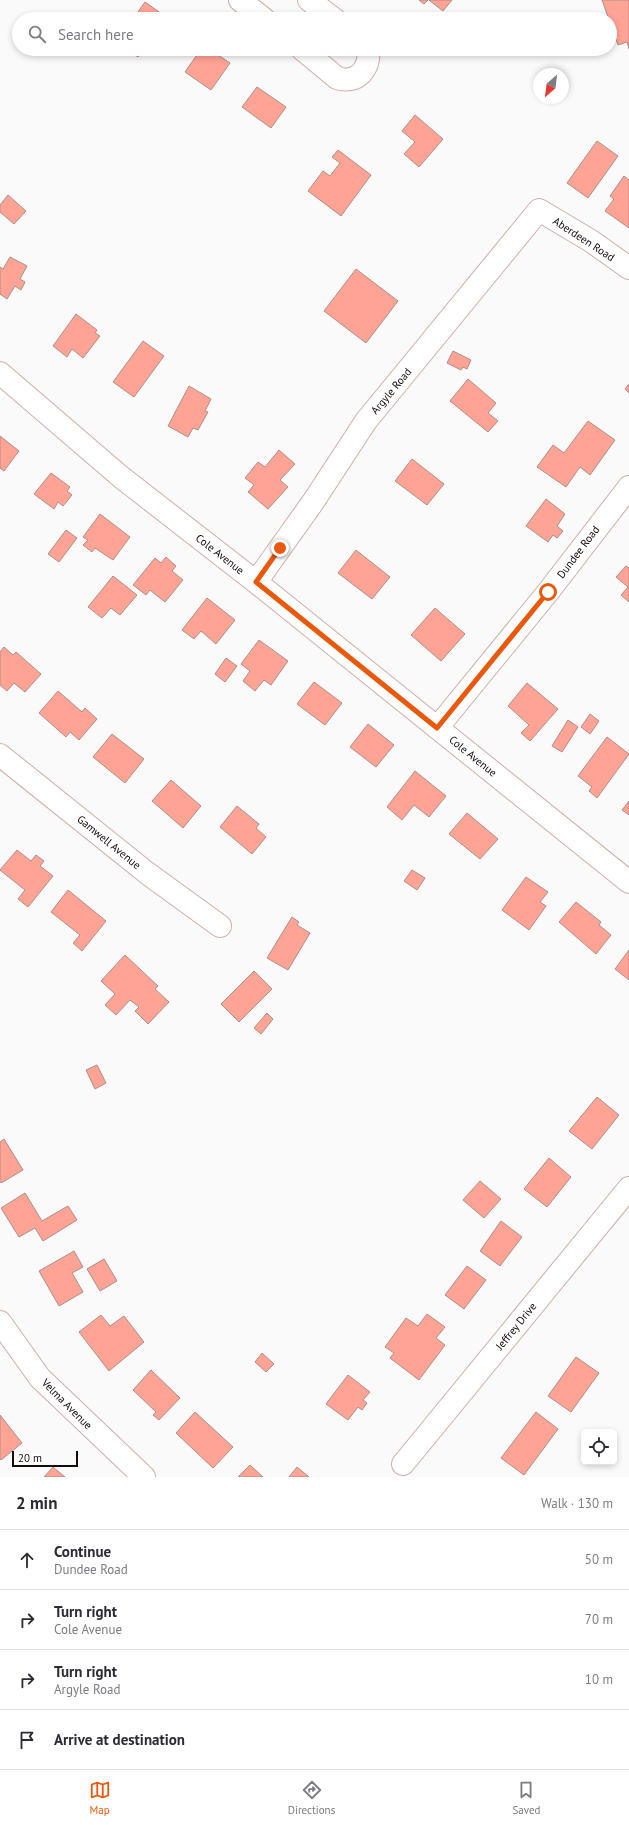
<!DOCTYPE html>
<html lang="en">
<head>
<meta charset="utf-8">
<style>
  body { margin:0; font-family:"PT Sans",sans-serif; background:#f2f2f3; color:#2b2b33 }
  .controls { position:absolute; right:12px; bottom:12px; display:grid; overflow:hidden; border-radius:6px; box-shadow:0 2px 6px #0003 }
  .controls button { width:36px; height:36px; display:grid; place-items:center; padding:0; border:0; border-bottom:1px solid #e1e1e2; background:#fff; color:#2b2b33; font:20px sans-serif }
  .compass { position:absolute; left:533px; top:68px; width:36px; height:36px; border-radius:50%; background:#fff; box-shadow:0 2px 6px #0003; rotate:208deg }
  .scale { position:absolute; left:12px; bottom:10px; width:66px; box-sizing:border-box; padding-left:4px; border:2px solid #160a09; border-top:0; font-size:11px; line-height:14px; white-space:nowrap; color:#160a09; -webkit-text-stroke:3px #fff; paint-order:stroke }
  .stop { position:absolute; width:12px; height:12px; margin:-9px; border:3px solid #ea580c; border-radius:50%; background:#fff }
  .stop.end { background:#ea580c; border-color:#fff; box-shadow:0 1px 4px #0008 }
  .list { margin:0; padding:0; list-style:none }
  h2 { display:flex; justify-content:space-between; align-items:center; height:52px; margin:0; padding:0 16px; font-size:17px }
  h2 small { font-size:13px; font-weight:400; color:#7c7c81 }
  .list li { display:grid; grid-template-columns:26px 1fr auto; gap:12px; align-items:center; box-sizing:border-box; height:60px; padding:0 16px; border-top:1px solid #e1e1e2 }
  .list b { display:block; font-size:15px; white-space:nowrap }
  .list p { margin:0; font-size:13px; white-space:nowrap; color:#7c7c81 }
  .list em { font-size:13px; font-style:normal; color:#7c7c81 }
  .icon { flex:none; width:22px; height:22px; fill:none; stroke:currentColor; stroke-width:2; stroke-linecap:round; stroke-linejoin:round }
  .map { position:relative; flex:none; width:629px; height:1477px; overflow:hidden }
  .search { position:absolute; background:#fff; box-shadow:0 2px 6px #0003; left:12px; right:12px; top:12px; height:44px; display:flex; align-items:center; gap:10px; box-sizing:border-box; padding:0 14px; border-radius:22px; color:#7c7c81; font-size:15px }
  .sheet { height:292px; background:#fff }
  nav { display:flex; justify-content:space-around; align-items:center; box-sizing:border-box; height:56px; border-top:1px solid #e1e1e2; background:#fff; font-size:11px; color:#7c7c81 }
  nav a { display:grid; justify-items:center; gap:2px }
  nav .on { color:#ea580c }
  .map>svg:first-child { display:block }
</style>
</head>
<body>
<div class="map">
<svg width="629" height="1477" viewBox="0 0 629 1477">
  <rect width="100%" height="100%" fill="#fafafa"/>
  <path fill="#ffa395" stroke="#b08d88" d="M419,0H428L424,4Z
    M429,0H452L443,11Z
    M602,0H629V49L627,42L618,45Z
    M145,2L169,19H133Z
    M127,49H143L138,57Z
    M201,49H209L230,63L211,90L185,72Z
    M257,87L286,107L271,128L242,107Z
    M415,115L443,139L419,167L404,154L415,142L402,131Z
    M597,141L618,156L588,198L567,183Z
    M338,150L371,175L341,216L308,191L323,171L330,176L340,163L332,157Z
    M624,176L629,180V228L605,211L614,199L610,196Z
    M8,195L26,211L14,224L0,212V205Z
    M10,257L27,266L20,279L25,282L21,290L15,286L7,299L0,294V267L3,269Z
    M356,269L398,301L366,343L324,311Z
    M76,314L97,330L95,333L100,336L83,358L72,349L67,357L53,346Z
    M143,341L164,356L134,397L113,382Z
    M453,351L471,360L467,369L463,367L461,370L447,363Z
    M468,379L496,403L488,413L498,421L488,432L450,401Z
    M629,384V393L625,389Z
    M189,386L211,399L205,411L208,412L198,430L193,428L188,437L168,426Z
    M588,421L615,440L590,475L580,467L566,487L537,467L553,445L564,453Z
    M0,436L19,451L4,471L0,468Z
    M279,450L295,464L280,480L288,487L268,509L248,492L254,485L245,478L258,462L265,467Z
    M412,459L444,484L427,505L395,481Z
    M51,473L70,487L67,491L72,495L63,506L58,502L54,509L34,494Z
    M546,499L565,514L557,526L563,531L557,538L553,535L548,542L526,526Z
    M100,514L130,537L113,560L95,548L92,552L83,545L88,540L83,537Z
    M66,530L77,538L59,562L48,554Z
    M356,550L390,577L372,599L338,573Z
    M166,557L176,566L172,571L183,580L165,602L150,590L146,595L133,585L155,558L161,563Z
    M626,566L629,568V602L621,595L628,587L616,577Z
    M113,576L137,595L120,615L111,608L102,618L88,607Z
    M207,598L235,620L216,644L201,631L194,639L182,630Z
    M435,608L465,634L441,661L411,635Z
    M259,640L288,661L271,685L264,680L255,691L243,681L250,671L241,664Z
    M4,647L13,655L16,652L41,674L25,692L14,683L7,691L0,685V652Z
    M226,658L237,666L225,682L215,674Z
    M314,682L342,703L325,725L297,704Z
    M527,683L558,709L530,741L521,733L529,725L508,706Z
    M58,691L82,712L85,708L97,719L79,740L70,732L66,737L39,713Z
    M590,714L599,721L590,734L581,727Z
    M568,720L578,727L562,752L552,746Z
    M368,724L394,745L376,767L350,747Z
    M112,734L144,759L125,783L93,757Z
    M607,737L629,754L597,798L589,791L592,787L578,776Z
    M415,771L446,796L429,817L414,805L402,820L387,807Z
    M171,780L201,806L183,828L152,801Z
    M629,801V815L622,810Z
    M237,806L259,824L256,828L266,837L252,854L220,827Z
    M467,813L498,839L480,859L449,834Z
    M17,850L31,861L36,855L44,861L40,866L53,876L28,907L18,899L25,890L0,870Z
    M412,870L425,878L417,890L404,881Z
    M526,877L548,892L540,902L546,906L529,930L502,910Z
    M68,890L106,921L82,951L73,943L80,935L51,912Z
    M576,902L601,922L599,925L611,935L596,954L559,922Z
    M292,917L299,922L297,925L310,933L288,970L267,958Z
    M629,950V980L615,969Z
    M125,955L158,986L155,989L169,1002L148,1024L135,1011L139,1007L130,1000L116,1015L105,1005L115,994L101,981Z
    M254,971L272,989L239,1022L221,1004Z
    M267,1013L273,1019L261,1034L254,1028Z
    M97,1065L106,1083L95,1089L86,1070Z
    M597,1097L619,1115L592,1149L569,1131Z
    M4,1139L23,1170L1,1183L0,1181V1142Z
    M549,1158L571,1177L547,1207L524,1189Z
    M480,1181L501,1199L484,1218L463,1200Z
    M25,1193L42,1221L68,1206L77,1220L43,1241L35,1228L19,1237L1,1208Z
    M501,1221L522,1237L500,1266L480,1251Z
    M74,1251L83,1267L72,1273L83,1292L59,1306L39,1271Z
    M104,1259L117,1281L100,1291L87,1269Z
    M467,1266L486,1280L464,1309L445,1295Z
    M427,1314L445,1327L436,1338L445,1345L419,1380L390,1358L394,1353L385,1347L406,1318L418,1326Z
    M101,1315L110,1326L124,1316L144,1342L109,1371L79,1332Z
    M262,1353L274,1364L266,1372L255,1362Z
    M576,1357L599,1373L571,1412L548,1396Z
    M151,1370L180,1398L159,1420L153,1415L156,1412L133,1390Z
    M348,1375L370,1392L363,1400L367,1403L362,1410L358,1407L348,1420L326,1404Z
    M195,1412L233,1447L213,1468L176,1433Z
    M536,1412L558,1429L524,1475L501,1458Z
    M0,1415L22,1443L1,1460L0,1459Z
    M250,1465L263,1477H238Z
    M53,1467L65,1477H44Z
    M297,1467L309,1477H289Z"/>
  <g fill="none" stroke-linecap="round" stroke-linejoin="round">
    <g stroke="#d1ada7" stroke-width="24">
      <path id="minor" d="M240,0L264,19
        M309,0L334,19
        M302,49L337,78C357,85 371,68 368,49
        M0,373L121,477L256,582L629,882
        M256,582L313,502L366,421L539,210L591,241L629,268
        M437,728L548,592L629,487
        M0,755L147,873L220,926
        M0,1322L40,1378L144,1477
        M403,1464L629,1188"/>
    </g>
    <use href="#minor" stroke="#fff" stroke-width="22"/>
  </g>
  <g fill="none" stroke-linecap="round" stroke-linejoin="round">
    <path stroke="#ea580c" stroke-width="5" d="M280,548L256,582L437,728L548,592"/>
  </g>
  <g text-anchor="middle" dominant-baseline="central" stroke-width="4" stroke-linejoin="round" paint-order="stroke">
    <g font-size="11" fill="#160a09" stroke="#fff">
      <text transform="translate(584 239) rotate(33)">Aberdeen Road</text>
      <text transform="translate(391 391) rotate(-50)">Argyle Road</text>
      <text transform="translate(578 552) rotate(-53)">Dundee Road</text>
      <text transform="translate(220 554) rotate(38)">Cole Avenue</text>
      <text transform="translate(473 756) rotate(39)">Cole Avenue</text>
      <text transform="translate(109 842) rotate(39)">Gamwell Avenue</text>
      <text transform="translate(516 1326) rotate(-51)">Jeffrey Drive</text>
      <text transform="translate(67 1404) rotate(45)">Velma Avenue</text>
    </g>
  </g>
</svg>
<div class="controls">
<button><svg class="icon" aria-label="locate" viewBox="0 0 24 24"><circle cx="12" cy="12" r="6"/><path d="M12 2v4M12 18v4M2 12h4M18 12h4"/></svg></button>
</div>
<svg class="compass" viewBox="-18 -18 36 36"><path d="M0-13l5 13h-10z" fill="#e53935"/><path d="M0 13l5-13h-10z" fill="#7c7c81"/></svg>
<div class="scale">20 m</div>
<div class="stop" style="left:548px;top:592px"></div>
<div class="stop end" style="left:280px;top:548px"></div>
<div class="search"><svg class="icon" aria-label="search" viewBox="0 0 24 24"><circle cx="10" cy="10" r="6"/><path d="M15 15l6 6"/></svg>Search here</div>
</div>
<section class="sheet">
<h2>2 min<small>Walk · 130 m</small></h2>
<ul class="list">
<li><svg class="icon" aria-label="ahead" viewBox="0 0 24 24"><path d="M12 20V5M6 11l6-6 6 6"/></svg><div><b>Continue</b><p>Dundee Road</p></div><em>50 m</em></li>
<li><svg class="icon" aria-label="right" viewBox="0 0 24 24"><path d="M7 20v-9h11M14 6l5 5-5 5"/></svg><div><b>Turn right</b><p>Cole Avenue</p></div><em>70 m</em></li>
<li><svg class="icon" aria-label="right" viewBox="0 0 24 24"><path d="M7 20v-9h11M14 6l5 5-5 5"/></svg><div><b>Turn right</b><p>Argyle Road</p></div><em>10 m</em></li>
<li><svg class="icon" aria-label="arrive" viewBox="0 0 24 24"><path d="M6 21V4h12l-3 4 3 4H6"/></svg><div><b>Arrive at destination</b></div></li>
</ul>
</section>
<nav>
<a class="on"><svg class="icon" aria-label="map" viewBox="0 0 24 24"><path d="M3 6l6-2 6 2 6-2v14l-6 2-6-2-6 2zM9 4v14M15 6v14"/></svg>Map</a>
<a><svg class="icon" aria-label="directions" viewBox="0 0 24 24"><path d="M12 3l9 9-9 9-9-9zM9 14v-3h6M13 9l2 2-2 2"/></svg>Directions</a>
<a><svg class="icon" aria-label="saved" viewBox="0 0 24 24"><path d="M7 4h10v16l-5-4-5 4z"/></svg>Saved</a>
</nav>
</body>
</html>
